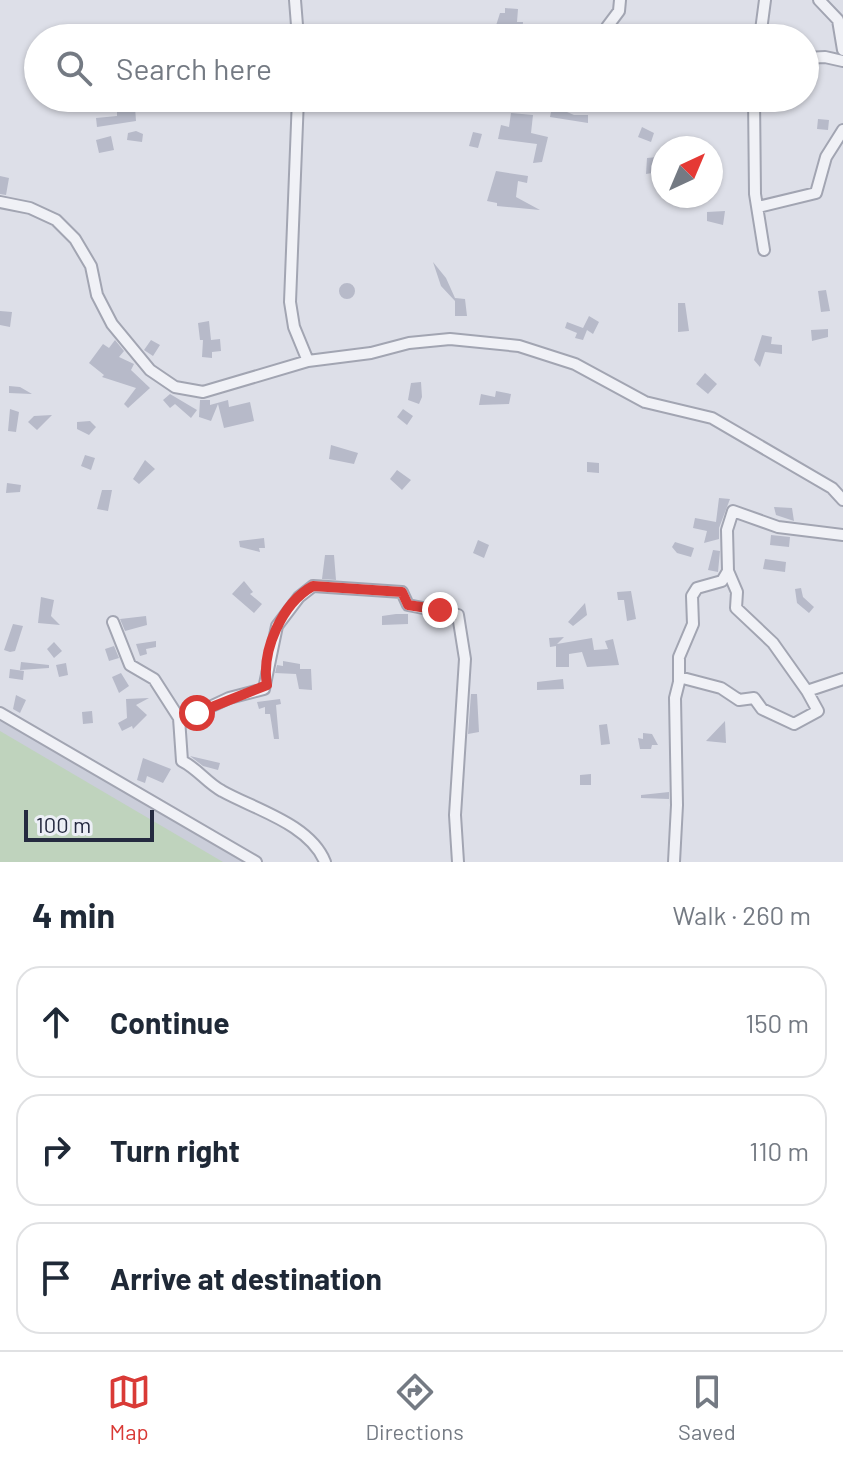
<!DOCTYPE html>
<html lang="en">
<head>
<meta charset="utf-8">
<style>
  body { margin:0; font-family:Barlow,sans-serif; background:#f2f2f3; color:#1f2937 }
  .compass { position:absolute; left:651px; top:136px; width:72px; height:72px; border-radius:50%; background:#fff; box-shadow:0 2px 6px #0004; rotate:44deg }
  .scale { position:absolute; left:24px; bottom:20px; width:130px; box-sizing:border-box; padding-left:8px; border:4px solid #252a40; border-top:0; font-size:22px; line-height:28px; white-space:nowrap; color:#252a40; -webkit-text-stroke:6px #eceff6; paint-order:stroke }
  .stop { position:absolute; width:24px; height:24px; margin:-18px; border:6px solid #d93a36; border-radius:50%; background:#fff }
  .stop.end { background:#d93a36; border-color:#fff; box-shadow:0 2px 8px #0008 }
  .list { margin:0; padding:0; list-style:none }
  h2 { display:flex; justify-content:space-between; align-items:center; height:104px; margin:0; padding:0 32px; font-size:34px }
  h2 small { font-size:26px; font-weight:400; color:#747a83 }
  .list li { display:grid; grid-template-columns:52px 1fr auto; gap:24px; align-items:center; box-sizing:border-box; height:112px; margin:0 16px 16px; padding:0 16px; border:2px solid #e0e1e3; border-radius:24px }
  .list b { display:block; font-size:30px; white-space:nowrap }
  .list em { font-size:26px; font-style:normal; color:#747a83 }
  .icon { flex:none; width:44px; height:44px; fill:none; stroke:currentColor; stroke-width:2; stroke-linecap:round; stroke-linejoin:round }
  .map { position:relative; flex:none; width:843px; height:862px; overflow:hidden }
  .search { position:absolute; background:#fff; box-shadow:0 2px 6px #0004; left:24px; right:24px; top:24px; height:88px; display:flex; align-items:center; gap:20px; box-sizing:border-box; padding:0 28px; border-radius:44px; color:#747a83; font-size:30px }
  .sheet { height:488px; background:#fff }
  nav { display:flex; justify-content:space-around; align-items:center; box-sizing:border-box; height:112px; border-top:2px solid #e0e1e3; background:#fff; font-size:22px; color:#747a83 }
  nav a { display:grid; justify-items:center; gap:4px }
  nav .on { color:#d93a36 }
  .map>svg:first-child { display:block }
</style>
</head>
<body>
<div class="map">
<svg width="843" height="862" viewBox="0 0 843 862">
  <rect width="100%" height="100%" fill="#dddfe8"/>
  <path fill="#cbceda" d="M0,709L263,862H0Z"/>
  <path fill="#bfd3bd" d="M0,731L223,862H0Z"/>
  <path fill="#b7bac9" d="M505,8L518,9L517,22H523L522,37L493,35L500,13H505Z
    M531,98H542L541,102L560,106V109L574,115H588V123L550,117L551,112L529,106Z
    M135,107L136,121L97,127L96,118L117,116V108Z
    M511,113L533,115L531,133L548,137L542,162L533,163L537,144L498,139L501,125L509,127Z
    M818,119L829,120L828,130L817,129Z
    M642,127L654,133L651,142L638,137Z
    M136,131L143,134L142,142L127,140L128,133Z
    M473,132L482,134L478,148L469,146Z
    M111,136L114,150L99,153L96,140Z
    M658,157L659,172L646,174L647,158Z
    M496,171L528,176L527,183L518,181L516,197L540,210L497,206V203L487,201Z
    M0,176L9,178L6,195L0,194Z
    M725,211L723,225L707,221V212Z
    M433,262L446,278L455,298L465,299L467,316H455V301L441,286Z
    M339 291a8 8 0 1 1 16 0a8 8 0 1 1-16 0Z
    M826,290L830,311L821,312L818,291Z
    M678,303H685L689,331L678,332Z
    M0,311L12,312L10,327L0,325Z
    M589,316L599,322L593,334L587,330L583,340L575,338L577,333L565,328L567,322L583,328Z
    M209,321L211,340L220,339L221,351L212,352V358L202,357L203,340H200L198,323Z
    M828,329V337L812,341L811,330Z
    M762,335L772,337L771,344L782,345V354L765,352L760,367L754,360Z
    M115,340L124,351L119,357L134,364L131,370L150,388L128,408L124,404L136,388L102,377L104,375L89,363L103,344L109,348Z
    M151,340L160,345L153,356L144,350Z
    M705,373L717,384L708,394L696,384Z
    M421,382L422,397L419,404L408,400L411,383Z
    M9,386L20,387L32,394L9,393Z
    M496,391L511,394L509,404L479,405L481,394L495,397Z
    M170,394L197,410L191,418L175,404L170,408L163,400Z
    M200,400H210V405L228,400L229,407L250,402L254,421L224,428L218,404L211,421L199,417Z
    M10,409L19,412L16,432L8,431Z
    M403,409L413,416L407,425L397,417Z
    M52,415L37,430L28,422L34,416Z
    M90,421L96,427L89,435L77,429V422Z
    M331,445L358,453L354,464L329,459Z
    M85,455L95,458L91,470L81,466Z
    M145,460L155,469L139,484L133,479Z
    M587,462L599,463V473L587,472Z
    M397,470L411,480L402,490L390,479Z
    M7,483L21,485L20,492L6,493Z
    M102,490H112L108,511L97,509Z
    M719,498L730,499L719,528V539L704,543L707,531L693,528L695,518L716,522Z
    M774,507L792,508L794,521L776,515Z
    M771,535L790,537L789,547L770,545Z
    M264,538L265,548H259L260,552L240,547L239,541Z
    M478,540L489,545L484,558L473,553Z
    M675,542L694,548L691,557L677,553L672,547Z
    M713,550L720,551L718,572L708,570Z
    M325,555H334L336,580L322,579Z
    M765,559L786,562L785,572L763,569Z
    M244,581L253,592L250,594L262,604L254,613L232,594Z
    M801,588L803,597L814,607L809,613L797,603L795,589Z
    M631,591L636,619L627,621L624,600H618L617,592Z
    M41,597L54,600L51,616L60,625L38,623Z
    M585,603L587,615L573,626L568,622Z
    M396,614H408V624L382,625V616Z
    M146,616L147,625L125,631L120,619Z
    M13,624L23,626L15,651L10,652L4,650Z
    M564,637L557,644L592,638L594,650L608,649L605,641L613,639L619,665L587,667L582,652L569,654V667H556V646L550,647L549,638Z
    M156,641V647L146,649L147,654L140,656L136,644Z
    M54,642L62,651L54,658L47,649Z
    M114,646L119,658L109,661L105,649Z
    M283,661L300,664V669H311L312,690L299,689L296,674L275,673L277,665L283,666Z
    M21,662L49,665V668L20,670Z
    M66,663L68,675L59,677L56,665Z
    M10,669L24,671L23,680L9,678Z
    M121,673L129,686L119,693L112,677Z
    M563,679L564,689L537,690V682Z
    M471,694H477L479,732L468,734Z
    M16,695L26,700L20,713L13,709Z
    M149,698L136,705L147,715L133,729L132,726L122,731L118,723L127,718L126,699Z
    M280,699L281,704L276,705L279,739H274L270,714H265V707L259,709L257,702Z
    M92,711L93,723L83,724L82,712Z
    M725,721L726,743L706,741Z
    M607,724L610,744L601,745L599,725Z
    M643,733L652,734L658,745H652L651,749H640L638,738L643,739Z
    M190,756L220,763L218,770L203,766Z
    M143,758L171,769L163,783L147,776L145,783L137,780Z
    M591,774V785H580V775Z
    M669,792V799L641,798V795Z"/>
  <g fill="none" stroke-linecap="round" stroke-linejoin="round">
    <g stroke="#a2a5b2" stroke-width="14">
      <path id="minor" d="M295,0L298,38
        M620,0L619,11L607,27L636,38
        M819,0L838,20L843,50
        M760,38L765,0
        M805,58L825,57L843,61
        M298,98L290,302L294,327L308,361
        M754,98L755,194L764,250
        M0,202L30,208L56,220L75,239L91,266L97,295L112,324L150,370L175,387L203,392L308,361L371,353L409,343L450,339L519,346L575,364L645,402L712,418L832,488L843,500
        M758,207L816,193L826,157L843,130
        M843,535L778,527L733,511L727,530L728,571L737,592L736,608L773,643L807,691L843,679
        M113,622L130,665L154,679L179,718L182,761C198,769 207,783 222,791C254,809 310,824 325,862
        M679,677L721,688L739,700L754,698L762,709L794,724L818,711L807,691
        M0,713L256,862
        M180,721L229,698L264,689L277,626L299,597L313,586L402,592L408,605L458,615L465,659L455,815L458,862
        M674,862L677,805L675,698L679,682V657L693,624L692,596L697,588L722,581L728,571"/>
    </g>
    <use href="#minor" stroke="#f0f1f6" stroke-width="10"/>
  </g>
  <g fill="none" stroke-linecap="round" stroke-linejoin="round">
    <path stroke="#d93a36" stroke-width="10" d="M197,713L267,685C261,651 282,603 313,586L402,592L408,605L440,610"/>
  </g>
</svg>
<svg class="compass" viewBox="-18 -18 36 36"><path d="M0-13l5 13h-10z" fill="#e53935"/><path d="M0 13l5-13h-10z" fill="#747a83"/></svg>
<div class="scale">100 m</div>
<div class="stop" style="left:197px;top:713px"></div>
<div class="stop end" style="left:440px;top:610px"></div>
<div class="search"><svg class="icon" aria-label="search" viewBox="0 0 24 24"><circle cx="10" cy="10" r="6"/><path d="M15 15l6 6"/></svg>Search here</div>
</div>
<section class="sheet">
<h2>4 min<small>Walk · 260 m</small></h2>
<ul class="list">
<li><svg class="icon" aria-label="ahead" viewBox="0 0 24 24"><path d="M12 20V5M6 11l6-6 6 6"/></svg><div><b>Continue</b></div><em>150 m</em></li>
<li><svg class="icon" aria-label="right" viewBox="0 0 24 24"><path d="M7 20v-9h11M14 6l5 5-5 5"/></svg><div><b>Turn right</b></div><em>110 m</em></li>
<li><svg class="icon" aria-label="arrive" viewBox="0 0 24 24"><path d="M6 21V4h12l-3 4 3 4H6"/></svg><div><b>Arrive at destination</b></div></li>
</ul>
</section>
<nav>
<a class="on"><svg class="icon" aria-label="map" viewBox="0 0 24 24"><path d="M3 6l6-2 6 2 6-2v14l-6 2-6-2-6 2zM9 4v14M15 6v14"/></svg>Map</a>
<a><svg class="icon" aria-label="directions" viewBox="0 0 24 24"><path d="M12 3l9 9-9 9-9-9zM9 14v-3h6M13 9l2 2-2 2"/></svg>Directions</a>
<a><svg class="icon" aria-label="saved" viewBox="0 0 24 24"><path d="M7 4h10v16l-5-4-5 4z"/></svg>Saved</a>
</nav>
</body>
</html>
